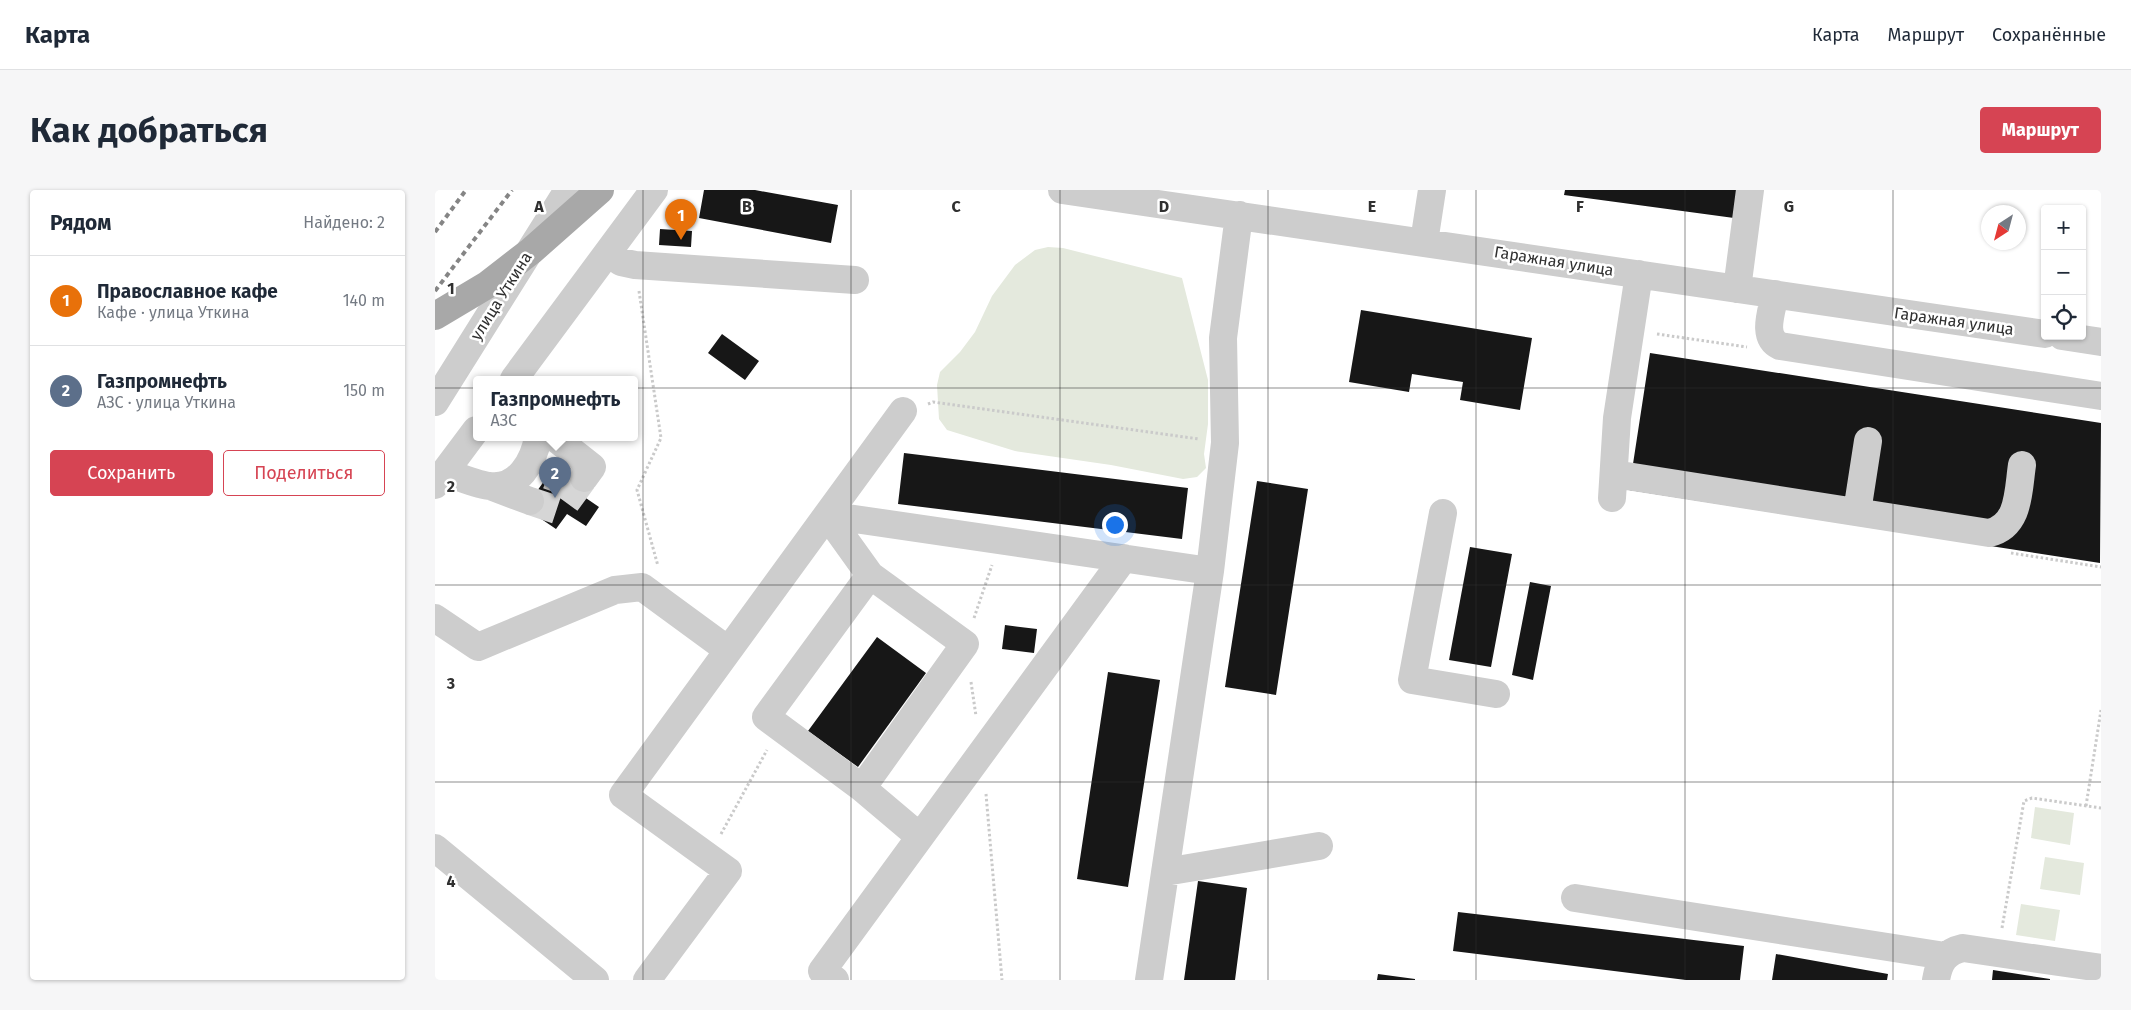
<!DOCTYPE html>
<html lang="ru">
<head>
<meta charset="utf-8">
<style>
  body { margin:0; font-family:"Fira Sans",sans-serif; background:#f6f6f7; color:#1f2937 }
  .controls { position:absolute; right:15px; top:15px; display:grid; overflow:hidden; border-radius:5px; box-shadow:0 1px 4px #0004 }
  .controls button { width:45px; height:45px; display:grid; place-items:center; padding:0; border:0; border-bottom:1px solid #e0e1e3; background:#fff; color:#1f2937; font:25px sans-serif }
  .compass { position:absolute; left:1546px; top:15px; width:45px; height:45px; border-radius:50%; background:#fff; box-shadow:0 1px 4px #0004; rotate:216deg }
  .you { position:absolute; left:679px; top:334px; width:18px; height:18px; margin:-12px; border:4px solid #fff; border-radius:50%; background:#1a73e8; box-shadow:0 0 0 8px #1a73e833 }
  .badge { display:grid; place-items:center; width:32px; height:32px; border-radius:50%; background:#d64453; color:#fff; font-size:16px; font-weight:700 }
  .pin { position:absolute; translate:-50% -41px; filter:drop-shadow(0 1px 2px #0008) }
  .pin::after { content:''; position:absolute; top:26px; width:18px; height:15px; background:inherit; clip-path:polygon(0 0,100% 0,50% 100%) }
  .popup { position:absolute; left:38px; top:186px; width:165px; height:65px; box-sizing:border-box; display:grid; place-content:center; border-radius:5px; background:#fff; filter:drop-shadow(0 1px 4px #0005); font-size:16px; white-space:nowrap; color:#747a83 }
  .popup b { font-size:19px; color:#1f2937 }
  .popup::after { content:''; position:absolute; left:50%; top:100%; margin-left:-10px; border:10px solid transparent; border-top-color:#fff }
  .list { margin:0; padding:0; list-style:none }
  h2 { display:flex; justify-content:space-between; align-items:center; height:65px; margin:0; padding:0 20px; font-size:21px }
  h2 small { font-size:16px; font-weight:400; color:#747a83 }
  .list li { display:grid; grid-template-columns:32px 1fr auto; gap:15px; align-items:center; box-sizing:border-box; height:90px; padding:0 20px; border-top:1px solid #e0e1e3 }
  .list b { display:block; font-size:19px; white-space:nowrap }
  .list p { margin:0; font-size:16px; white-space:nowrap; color:#747a83 }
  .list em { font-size:16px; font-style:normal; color:#747a83 }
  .actions { display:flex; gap:10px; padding:15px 20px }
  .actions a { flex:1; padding:11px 0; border:1px solid #d64453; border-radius:5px; text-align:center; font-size:18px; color:#d64453 }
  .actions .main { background:#d64453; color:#fff }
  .icon { flex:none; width:28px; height:28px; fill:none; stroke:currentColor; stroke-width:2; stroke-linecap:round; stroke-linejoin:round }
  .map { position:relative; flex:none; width:1666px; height:790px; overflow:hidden; border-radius:5px }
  header { display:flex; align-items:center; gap:30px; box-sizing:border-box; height:70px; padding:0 25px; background:#fff; border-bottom:1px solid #e0e1e3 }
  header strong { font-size:24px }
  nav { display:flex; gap:28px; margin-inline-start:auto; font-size:18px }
  .intro { display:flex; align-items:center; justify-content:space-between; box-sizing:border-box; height:120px; padding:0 30px }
  h1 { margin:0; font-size:35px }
  .button { padding:12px 22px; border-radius:5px; background:#d64453; color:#fff; font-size:18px; font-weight:700 }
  main { display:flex; gap:30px; padding:0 30px }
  aside { flex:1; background:#fff; border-radius:5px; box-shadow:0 1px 4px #0004 }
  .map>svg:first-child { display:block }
</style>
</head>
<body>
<header>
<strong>Карта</strong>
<nav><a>Карта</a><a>Маршрут</a><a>Сохранённые</a></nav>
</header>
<div class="intro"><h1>Как добраться</h1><a class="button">Маршрут</a></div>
<main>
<aside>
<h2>Рядом<small>Найдено: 2</small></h2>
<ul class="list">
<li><span class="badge" style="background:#e8710a">1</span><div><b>Православное кафе</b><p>Кафе · улица Уткина</p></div><em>140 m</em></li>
<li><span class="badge" style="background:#5c6f8a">2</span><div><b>Газпромнефть</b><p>АЗС · улица Уткина</p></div><em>150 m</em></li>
</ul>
<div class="actions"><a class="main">Сохранить</a><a>Поделиться</a></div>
</aside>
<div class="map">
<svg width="1666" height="790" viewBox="0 0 1666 790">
  <rect width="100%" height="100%" fill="#fff"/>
  <path fill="#e4e9dd" d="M613,57L628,58L747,88L773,190V234L769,264L771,278L762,287L748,289L676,275L580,261L512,240L504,229L502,195L505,182L525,162L540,142L557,106L580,75L600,60Z
    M1600,617L1639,623L1635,655L1596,648Z
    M1610,667L1649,673L1645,705L1605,699Z
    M1586,714L1625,720L1620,751L1581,745Z"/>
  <path fill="#171717" d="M269,0H320L403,15L396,53L264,28Z
    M1130,0H1302L1299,28L1129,5Z
    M225,39L257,41L256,57L224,55Z
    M926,120L1097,148L1085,220L1025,210L1028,192L977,184L974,202L914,192Z
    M287,144L324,171L310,190L273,163Z
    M1215,163L1666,233L1665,373L1194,300Z
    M469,263L753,298L747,349L463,314Z
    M124,270L154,292L145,304L164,317L151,336L132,324L121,339L90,318Z
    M822,291L873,299L841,505L790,497Z
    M1035,357L1077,364L1056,477L1014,470Z
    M1095,392L1116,396L1098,490L1077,485Z
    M570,435L602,439L599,463L567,459Z
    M442,447L491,483L423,577L373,541Z
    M673,482L725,490L693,697L642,689Z
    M763,691L812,698L800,790H749Z
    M1023,722L1309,756L1305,790H1251L1018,761Z
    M1341,764L1453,784L1452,790H1337Z
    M1558,780L1615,789V790H1557Z
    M943,784L980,789V790H942Z"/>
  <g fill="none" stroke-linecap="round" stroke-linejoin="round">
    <path stroke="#d6d6d6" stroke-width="28" stroke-dasharray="28 14" stroke-linecap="butt" d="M113,285L143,296
      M95,311L125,321L149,288"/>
    <path stroke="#cacaca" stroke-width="3" stroke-dasharray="2.5 2.5" stroke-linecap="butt" d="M204,101L226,248L202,300L223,376
      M1222,144L1312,157
      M493,214L498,212L764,249
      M1576,363L1666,377
      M539,428L557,375
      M536,492L541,526
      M551,604L567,790
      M1651,616L1666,520
      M286,644L332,560
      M1567,738L1589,611L1597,608L1666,618"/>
    <path stroke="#cdcdcd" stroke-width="28" d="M627,0L1610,144
      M989,52L997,0
      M173,63L186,72L200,75L420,90
      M1302,99L1315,0
      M1340,104C1337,121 1326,147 1345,156L1666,206
      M1627,146L1666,152
      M79,189L219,0
      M0,212L133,0
      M119,247L157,277L149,288
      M10,282C24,287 40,294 54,296C83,300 99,271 103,247
      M1179,284L1554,343C1585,336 1583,301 1587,275
      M0,295L41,240
      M55,296L95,311
      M1177,308L1182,228L1204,84
      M1422,322L1433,251
      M1008,323L977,490L1061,504
      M775,381L790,253L788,148L804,25
      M0,428L43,457L180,400L207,397L293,460
      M427,598L530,454L435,385L392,325L468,221
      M485,647L689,368
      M0,658L160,790
      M730,682L884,656
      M1140,708L1510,766
      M212,790L293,681L188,605L392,325L775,381L714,790
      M400,790L387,781L485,647L427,598L331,527L435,385
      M1501,790C1504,772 1510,762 1528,758L1666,778"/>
    <path stroke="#858585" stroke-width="4" stroke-dasharray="5 4" stroke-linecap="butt" d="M0,42L31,0
      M0,101L77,0"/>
    <path stroke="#a8a8a8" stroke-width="28" d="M0,126L52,95L96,61L165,0"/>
  </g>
  <path fill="none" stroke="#303030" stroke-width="1" stroke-opacity="0.55" d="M208,0V790M416,0V790M625,0V790M833,0V790M1041,0V790M1250,0V790M1458,0V790M0,198H1666M0,395H1666M0,592H1666"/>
  <g text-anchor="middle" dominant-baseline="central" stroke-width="5" stroke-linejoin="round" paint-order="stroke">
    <g font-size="16" fill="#303030" stroke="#fff">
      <text transform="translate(1119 71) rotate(9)">Гаражная улица</text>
      <text transform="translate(66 106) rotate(-58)">улица Уткина</text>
      <text transform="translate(1519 131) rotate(8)">Гаражная улица</text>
    </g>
  </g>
  <g font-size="16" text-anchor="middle" font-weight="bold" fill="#303030" stroke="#fff" stroke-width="5" stroke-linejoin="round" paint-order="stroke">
    <text x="104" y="22">A</text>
    <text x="312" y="22">B</text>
    <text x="521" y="22">C</text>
    <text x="729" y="22">D</text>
    <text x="937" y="22">E</text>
    <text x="1145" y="22">F</text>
    <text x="1354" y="22">G</text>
    <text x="16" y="104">1</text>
    <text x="16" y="302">2</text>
    <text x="16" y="499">3</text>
    <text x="16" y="697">4</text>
  </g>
</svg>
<div class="controls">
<button>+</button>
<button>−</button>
<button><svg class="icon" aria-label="locate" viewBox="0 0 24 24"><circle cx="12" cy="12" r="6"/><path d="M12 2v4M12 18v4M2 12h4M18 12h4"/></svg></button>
</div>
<svg class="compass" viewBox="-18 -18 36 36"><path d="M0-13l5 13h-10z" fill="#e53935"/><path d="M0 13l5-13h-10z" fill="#747a83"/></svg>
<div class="you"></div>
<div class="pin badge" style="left:246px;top:50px;background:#e8710a">1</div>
<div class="pin badge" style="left:120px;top:308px;background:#5c6f8a">2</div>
<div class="popup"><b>Газпромнефть</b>АЗС</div>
</div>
</main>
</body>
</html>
